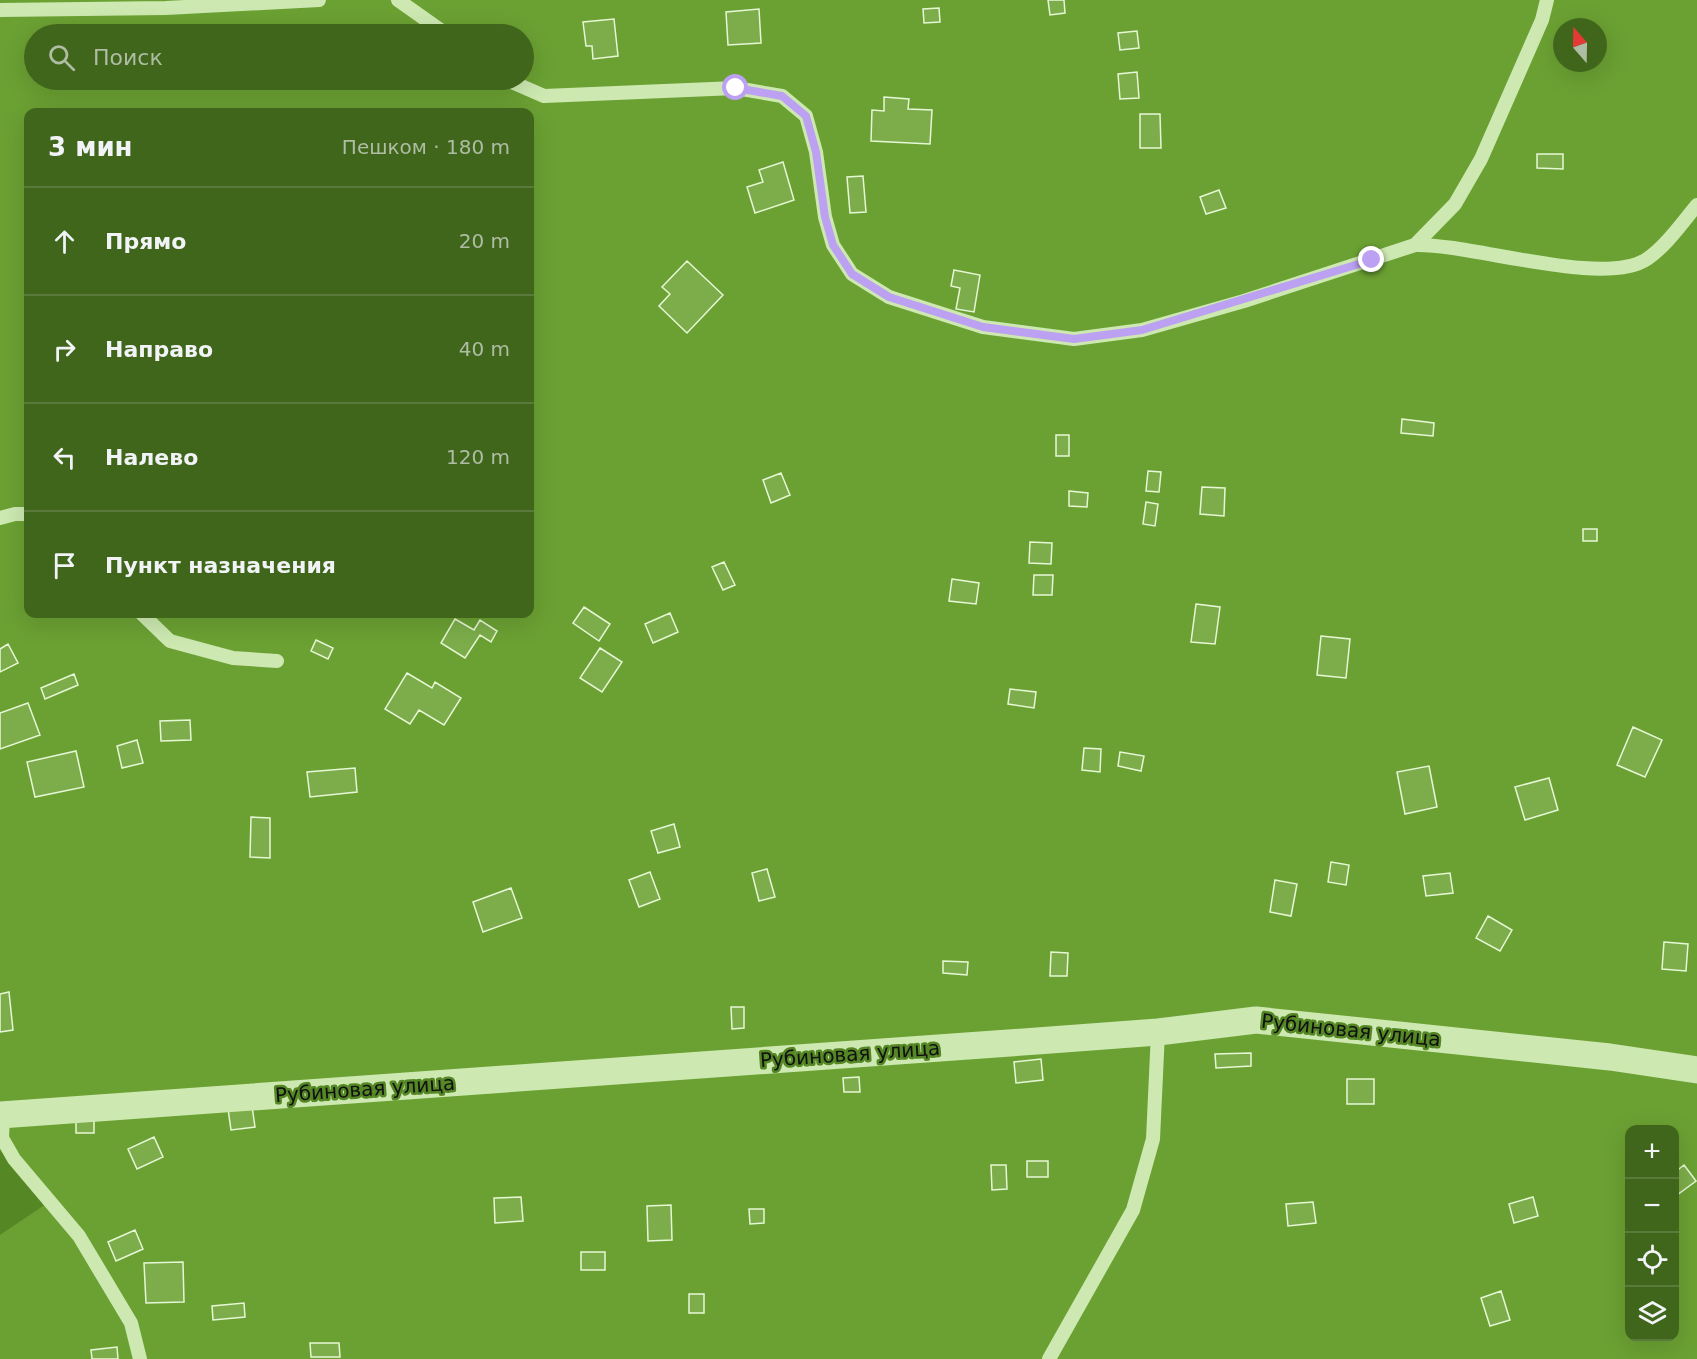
<!DOCTYPE html>
<html lang="ru">
<head>
<meta charset="utf-8">
<style>
  body { margin:0; font-family:"DejaVu Sans",sans-serif; background:#476c25; color:#f1f3f6 }
  .controls { position:absolute; right:18px; bottom:18px; display:grid; overflow:hidden; border-radius:12px; box-shadow:0 6px 24px #0002 }
  .controls button { width:54px; height:54px; display:grid; place-items:center; padding:0; border:0; border-bottom:2px solid #597a3b; background:#40661c; color:#f1f3f6; font:30px sans-serif }
  .compass { position:absolute; left:1553px; top:18px; width:54px; height:54px; border-radius:50%; background:#40661c; box-shadow:0 6px 24px #0002; rotate:340deg }
  .stop { position:absolute; width:18px; height:18px; margin:-14px; border:4px solid #bca0f2; border-radius:50%; background:#fff }
  .stop.end { background:#bca0f2; border-color:#fff; box-shadow:0 2px 6px #0008 }
  .list { margin:0; padding:0; list-style:none }
  h2 { display:flex; justify-content:space-between; align-items:center; height:78px; margin:0; padding:0 24px; font-size:26px }
  h2 small { font-size:20px; font-weight:400; color:#aebda3 }
  .list li { display:grid; grid-template-columns:39px 1fr auto; gap:18px; align-items:center; box-sizing:border-box; height:108px; padding:0 24px; border-top:2px solid #597a3b }
  .list b { display:block; font-size:22px; white-space:nowrap }
  .list em { font-size:20px; font-style:normal; color:#aebda3 }
  .icon { flex:none; width:33px; height:33px; fill:none; stroke:currentColor; stroke-width:2; stroke-linecap:round; stroke-linejoin:round }
  .map { position:relative; flex:none; width:1697px; height:1359px; overflow:hidden }
  .search { position:absolute; background:#40661c; box-shadow:0 6px 24px #0002; left:24px; top:24px; width:510px; height:66px; display:flex; align-items:center; gap:15px; box-sizing:border-box; padding:0 21px; border-radius:33px; color:#aebda3; font-size:22px }
  .panel { position:absolute; background:#40661c; box-shadow:0 6px 24px #0002; left:24px; top:108px; width:510px; height:510px; border-radius:12px }
  .map>svg:first-child { display:block }
</style>
</head>
<body>
<div class="map">
<svg width="1697" height="1359" viewBox="0 0 1697 1359">
  <rect width="100%" height="100%" fill="#558825"/>
  <path fill="#6ba133" fill-rule="evenodd" d="M0,0H1697V1359H0V1235L46,1204L0,1150ZM1562,27H1598V63H1562ZM34,34H524V80H34ZM28,112H530V614H28ZM1630,1130H1674V1336H1630Z"/>
  <path fill="#7cad4a" stroke="#e6f7d5" stroke-width="1.5" d="M1048,0H1064L1065,13L1050,15Z
    M939,8L940,22L924,23L923,9Z
    M759,9L761,43L728,45L726,12Z
    M614,19L618,56L593,59L592,46H586L583,22Z
    M1137,31L1139,48L1120,50L1118,33Z
    M1137,72L1139,98L1120,99L1118,74Z
    M884,97L909,99L908,109L932,110L930,144L871,141L872,110L884,111Z
    M1140,114H1160L1161,148H1140Z
    M1537,154H1563V169L1537,168Z
    M783,162L794,200L755,213L747,187L763,182L759,170Z
    M863,176L866,212L850,213L847,177Z
    M1219,190L1226,208L1206,214L1200,197Z
    M687,261L723,295L687,333L659,306L670,294L662,287Z
    M954,270L980,275L974,312L956,309L960,288L951,286Z
    M1402,419L1434,423L1433,436L1401,433Z
    M1056,435H1069V456H1056Z
    M1148,471L1161,472L1159,492L1146,491Z
    M781,473L790,495L771,503L763,480Z
    M1202,487L1225,488L1224,516L1200,514Z
    M1069,491L1088,493L1087,507L1069,506Z
    M1146,502L1158,504L1155,526L1143,524Z
    M1583,529H1597V541H1583Z
    M1030,542L1052,543L1051,564L1029,563Z
    M724,562L735,585L723,590L712,567Z
    M1034,575H1053L1052,595H1033Z
    M952,579L979,583L976,604L949,601Z
    M1196,604L1220,607L1215,644L1191,642Z
    M584,607L610,624L599,641L573,623Z
    M670,613L678,632L653,643L645,624Z
    M455,619L474,630L480,620L497,631L491,642L480,635L465,658L441,643Z
    M1321,636L1350,639L1346,678L1317,675Z
    M316,640L333,648L328,659L311,651Z
    M8,644L18,663L0,672V649Z
    M600,648L622,662L602,692L580,678Z
    M407,673L432,688L435,682L461,698L444,725L419,710L410,724L385,709Z
    M74,674L78,685L45,699L41,688Z
    M1010,689L1036,692L1034,708L1008,704Z
    M28,703L40,735L0,749V713Z
    M190,720L191,740L161,741L160,721Z
    M1633,727L1662,740L1645,777L1617,765Z
    M137,740L143,763L122,768L117,746Z
    M1084,748L1101,749L1100,772L1082,770Z
    M76,751L84,787L35,797L27,762Z
    M1120,752L1144,756L1141,771L1118,766Z
    M1429,766L1437,807L1405,814L1397,772Z
    M355,768L357,792L310,797L307,772Z
    M1549,778L1558,810L1525,820L1515,787Z
    M251,817L270,818V858L250,857Z
    M674,824L680,847L658,853L651,831Z
    M1331,862L1349,865L1346,885L1328,882Z
    M767,869L775,897L759,901L752,873Z
    M650,872L660,899L639,907L629,880Z
    M1450,873L1453,893L1426,896L1423,876Z
    M1275,880L1297,884L1291,916L1270,912Z
    M511,888L522,918L483,932L473,902Z
    M1488,916L1512,930L1500,951L1476,938Z
    M1664,942L1688,944L1686,971L1662,969Z
    M1051,952L1068,953L1067,976H1050Z
    M943,961L968,962L967,975L943,973Z
    M9,992L13,1030L0,1032V994Z
    M731,1007H744V1028L732,1029Z
    M1251,1053V1066L1216,1068L1215,1054Z
    M1041,1059L1043,1080L1016,1083L1014,1062Z
    M859,1077L860,1092H844L843,1078Z
    M1347,1079H1374V1104H1347Z
    M252,1106L255,1127L231,1130L228,1109Z
    M94,1113V1133H76V1114Z
    M154,1137L163,1157L137,1169L128,1149Z
    M1027,1161H1048V1177H1027Z
    M991,1165H1006L1007,1189L992,1190Z
    M1684,1165L1696,1181L1677,1195L1674,1191V1173Z
    M521,1197L523,1221L495,1223L494,1198Z
    M1533,1197L1538,1216L1514,1223L1509,1204Z
    M1313,1202L1316,1223L1288,1226L1286,1204Z
    M671,1205L672,1240L648,1241L647,1206Z
    M749,1209H764V1223L750,1224Z
    M135,1230L143,1249L116,1261L108,1242Z
    M581,1252H605V1270H581Z
    M183,1262L184,1302L146,1303L144,1263Z
    M1501,1291L1510,1320L1490,1326L1481,1298Z
    M689,1294H704V1313H689Z
    M244,1303L245,1317L213,1320L212,1306Z
    M310,1343H339L340,1357H311Z
    M117,1347L118,1359H92L91,1350Z"/>
  <g fill="none" stroke-linecap="round" stroke-linejoin="round">
    <path stroke="#cde9b1" stroke-width="14" d="M398,0L446,34
      M0,10L166,8L319,0
      M507,80L544,96L736,88L782,96L806,116L816,152L825,217L833,245L852,274L889,297L983,327L1074,339L1142,330L1244,301L1415,245C1469,243 1604,288 1647,259C1666,246 1682,223 1697,205
      M1415,245L1455,204L1481,159L1542,20L1547,0
      M0,518L15,514H28
      M142,614L170,641L233,658L277,661
      M3,1116L2,1138L14,1159L79,1236L131,1323L140,1359
      M1049,1359L1133,1210L1153,1139L1158,1032"/>
    <path stroke="#cde9b1" stroke-width="27" d="M0,1115L1037,1041L1158,1032L1256,1020L1610,1057L1697,1070"/>
  </g>
  <g fill="none" stroke-linecap="round" stroke-linejoin="round">
    <path stroke="#bca0f2" stroke-width="8" d="M736,88L782,96L806,116L816,152L825,217L833,245L852,274L889,297L983,327L1074,339L1142,330L1372,260"/>
  </g>
  <g text-anchor="middle" dominant-baseline="central" stroke-width="5" stroke-linejoin="round" paint-order="stroke">
    <g font-size="20" fill="#111" stroke="#558825">
      <text transform="translate(1351 1030) rotate(6)">Рубиновая улица</text>
      <text transform="translate(850 1054) rotate(-4)">Рубиновая улица</text>
      <text transform="translate(365 1089) rotate(-4)">Рубиновая улица</text>
    </g>
  </g>
</svg>
<div class="controls">
<button>+</button>
<button>−</button>
<button><svg class="icon" aria-label="locate" viewBox="0 0 24 24"><circle cx="12" cy="12" r="6"/><path d="M12 2v4M12 18v4M2 12h4M18 12h4"/></svg></button>
<button><svg class="icon" aria-label="layers" viewBox="0 0 24 24"><path d="M12 4l9 5-9 5-9-5zM3 14l9 5 9-5"/></svg></button>
</div>
<svg class="compass" viewBox="-18 -18 36 36"><path d="M0-13l5 13h-10z" fill="#e53935"/><path d="M0 13l5-13h-10z" fill="#aebda3"/></svg>
<div class="stop" style="left:736px;top:88px"></div>
<div class="stop end" style="left:1372px;top:260px"></div>
<div class="search"><svg class="icon" aria-label="search" viewBox="0 0 24 24"><circle cx="10" cy="10" r="6"/><path d="M15 15l6 6"/></svg>Поиск</div>
<section class="panel">
<h2>3 мин<small>Пешком · 180 m</small></h2>
<ul class="list">
<li><svg class="icon" aria-label="ahead" viewBox="0 0 24 24"><path d="M12 20V5M6 11l6-6 6 6"/></svg><div><b>Прямо</b></div><em>20 m</em></li>
<li><svg class="icon" aria-label="right" viewBox="0 0 24 24"><path d="M7 20v-9h11M14 6l5 5-5 5"/></svg><div><b>Направо</b></div><em>40 m</em></li>
<li><svg class="icon" aria-label="left" viewBox="0 0 24 24"><path d="M17 20v-9H6M10 6l-5 5 5 5"/></svg><div><b>Налево</b></div><em>120 m</em></li>
<li><svg class="icon" aria-label="arrive" viewBox="0 0 24 24"><path d="M6 21V4h12l-3 4 3 4H6"/></svg><div><b>Пункт назначения</b></div></li>
</ul>
</section>
</div>
</body>
</html>
